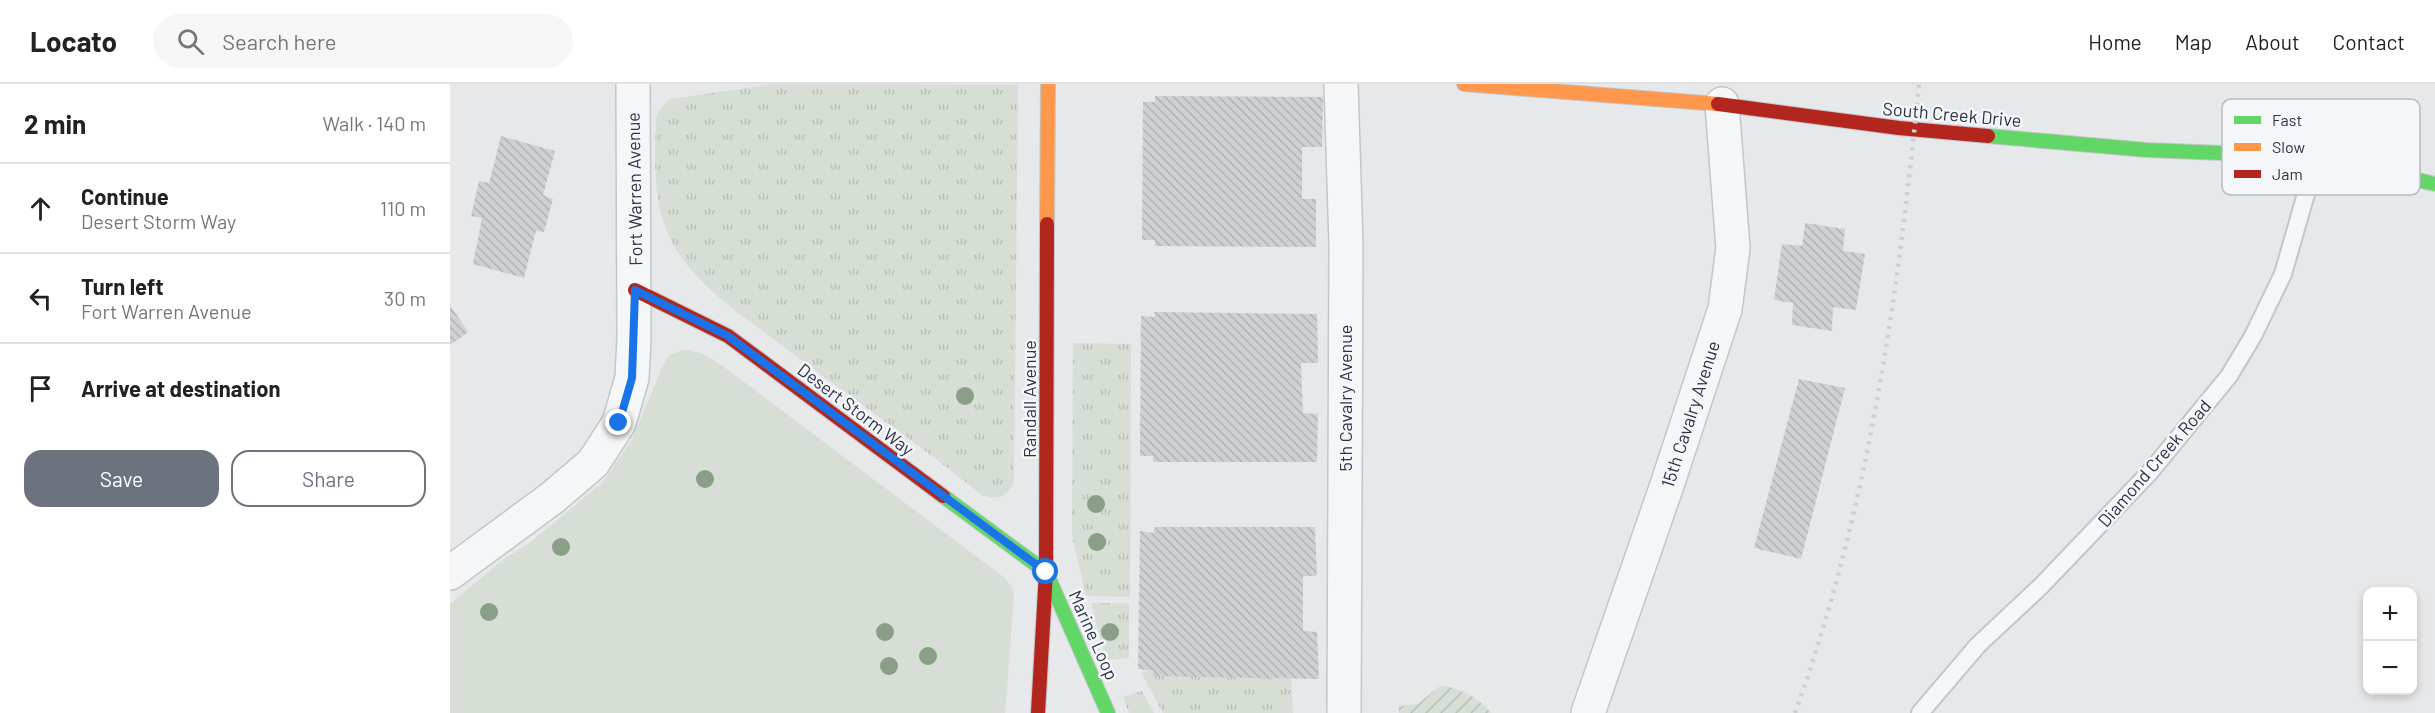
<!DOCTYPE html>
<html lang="en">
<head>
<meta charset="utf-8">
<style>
  body { margin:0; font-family:Barlow,sans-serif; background:#f6f6f6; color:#222 }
  .controls { position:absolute; right:18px; bottom:18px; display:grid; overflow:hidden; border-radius:12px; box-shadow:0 3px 9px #0003 }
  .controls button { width:54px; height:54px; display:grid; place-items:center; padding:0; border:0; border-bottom:2px solid #e0e0e0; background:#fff; color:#222; font:30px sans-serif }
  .stop { position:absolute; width:18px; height:18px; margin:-14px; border:4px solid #1a73e8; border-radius:50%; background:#fff }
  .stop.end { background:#1a73e8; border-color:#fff; box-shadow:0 2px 6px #0008 }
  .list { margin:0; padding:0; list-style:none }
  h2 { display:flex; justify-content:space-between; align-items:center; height:78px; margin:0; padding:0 24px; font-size:26px }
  h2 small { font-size:20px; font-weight:400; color:#767676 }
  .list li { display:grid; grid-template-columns:39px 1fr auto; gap:18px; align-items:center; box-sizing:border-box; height:90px; padding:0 24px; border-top:2px solid #e0e0e0 }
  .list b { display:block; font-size:22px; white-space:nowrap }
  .list p { margin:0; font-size:20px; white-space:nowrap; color:#767676 }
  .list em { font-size:20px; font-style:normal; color:#767676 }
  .actions { display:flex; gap:12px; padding:18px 24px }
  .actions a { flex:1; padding:14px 0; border:2px solid #6c737f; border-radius:18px; text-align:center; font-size:21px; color:#6c737f }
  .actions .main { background:#6c737f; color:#fff }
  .icon { flex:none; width:33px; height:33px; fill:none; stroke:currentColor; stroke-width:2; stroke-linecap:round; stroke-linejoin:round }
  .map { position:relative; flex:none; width:1985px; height:629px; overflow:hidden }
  header { display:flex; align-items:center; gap:36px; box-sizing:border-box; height:84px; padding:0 30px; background:#fff; border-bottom:2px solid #e0e0e0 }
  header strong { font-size:28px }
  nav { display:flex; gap:33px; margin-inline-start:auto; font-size:21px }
  .search { width:420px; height:54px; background:#f6f6f6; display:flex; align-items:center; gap:15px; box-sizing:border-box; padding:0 21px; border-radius:33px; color:#767676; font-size:22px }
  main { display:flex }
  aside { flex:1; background:#fff }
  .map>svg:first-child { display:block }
</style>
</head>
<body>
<header>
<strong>Locato</strong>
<div class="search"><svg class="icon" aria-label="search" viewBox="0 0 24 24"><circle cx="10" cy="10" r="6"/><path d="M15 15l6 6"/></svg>Search here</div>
<nav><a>Home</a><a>Map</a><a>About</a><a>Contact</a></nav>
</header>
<main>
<aside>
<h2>2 min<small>Walk · 140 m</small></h2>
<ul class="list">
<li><svg class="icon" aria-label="ahead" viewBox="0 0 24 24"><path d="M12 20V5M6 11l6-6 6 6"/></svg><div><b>Continue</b><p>Desert Storm Way</p></div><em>110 m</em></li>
<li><svg class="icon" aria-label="left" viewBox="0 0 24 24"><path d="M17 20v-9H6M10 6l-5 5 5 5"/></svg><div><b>Turn left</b><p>Fort Warren Avenue</p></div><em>30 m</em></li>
<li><svg class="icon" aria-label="arrive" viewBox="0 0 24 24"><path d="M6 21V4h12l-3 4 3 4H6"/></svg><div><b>Arrive at destination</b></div></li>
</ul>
<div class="actions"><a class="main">Save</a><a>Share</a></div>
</aside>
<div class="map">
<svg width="1985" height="629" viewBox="0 0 1985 629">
  <defs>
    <pattern id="grass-tufts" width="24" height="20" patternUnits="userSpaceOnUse" patternTransform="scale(1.5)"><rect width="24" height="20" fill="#d6ded6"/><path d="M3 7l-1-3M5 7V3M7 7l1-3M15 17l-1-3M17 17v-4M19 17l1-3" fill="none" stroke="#b8bfb9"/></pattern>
    <pattern id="garden-furrows" width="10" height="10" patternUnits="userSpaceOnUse" patternTransform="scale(1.5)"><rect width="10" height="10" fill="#d6ded6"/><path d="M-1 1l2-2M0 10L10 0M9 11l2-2" fill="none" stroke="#b8bfb9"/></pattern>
    <pattern id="building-back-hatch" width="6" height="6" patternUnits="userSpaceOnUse" patternTransform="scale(1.5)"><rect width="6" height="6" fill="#ced0d3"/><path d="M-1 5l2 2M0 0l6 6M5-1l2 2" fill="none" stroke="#b1b3b6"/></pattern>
  </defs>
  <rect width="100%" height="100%" fill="#e6e8ea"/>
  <path fill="url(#grass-tufts)" d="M325,0L568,1L564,396C561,412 546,417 532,411C470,361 403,315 339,267C297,234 242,202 219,152C202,115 205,75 206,35C209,26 212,21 220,15Z
    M623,259L681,260L680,513L636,512L622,451Z
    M641,519H679V574L656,576Z
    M704,587L841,594L843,629H713L691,588Z
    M692,607L704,629H679L673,613Z"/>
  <path fill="#d6ded6" d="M233,266C249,266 261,274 274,283L555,494L563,505L564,513L555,629H0V520L54,475L82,457L153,398L183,354L213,281L219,271Z"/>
  <path fill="url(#garden-furrows)" d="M990,602C1007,602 1031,615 1041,629H949V622L968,620Z"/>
  <path fill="url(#building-back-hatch)" d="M705,12L873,13L872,63H852V115H866V163L705,162V156H692L693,18H705Z
    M51,52L105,67L93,111L103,115L94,148L86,147L74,194L23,180L32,134L21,132L29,97L39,99Z
    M1355,139L1395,145L1393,167L1415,170L1406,226L1383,223L1382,247L1342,241L1343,219L1324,216L1332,160L1352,162Z
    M0,221L18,248L0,261Z
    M704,228L867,230L868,279H851L853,329L868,330L867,378H703V372H690L691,232L705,233Z
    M1349,295L1395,304L1351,475L1304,464Z
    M705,443H865L867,492H853V547L867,548L869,595L702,592L704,587L688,585L690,447L703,449Z"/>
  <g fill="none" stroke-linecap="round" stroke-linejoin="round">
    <g stroke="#c4c6c8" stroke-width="20">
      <path id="lane" d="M1470,629L1528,561L1591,502L1700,388L1779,292L1803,252L1833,190L1864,82"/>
    </g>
    <g stroke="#c4c6c8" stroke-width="36">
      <path id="street" d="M891,0L896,161L894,629
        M0,489L102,414L143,379L169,339L182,294L184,255L183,0
        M1138,629L1217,401L1275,225L1283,164L1272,20"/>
    </g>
    <g stroke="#c4c6c8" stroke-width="16">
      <path id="fast" d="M1538,52L1697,66L1773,69L1946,91L1985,100
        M493,412L596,488L658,629"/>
    </g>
    <g stroke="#c4c6c8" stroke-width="16">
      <path id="slow" d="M1014,0L1268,20
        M597,140L598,0"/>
    </g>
    <g stroke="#c4c6c8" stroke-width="16">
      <path id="jam" d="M1268,20L1449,44L1538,52
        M185,206L278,252L493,412
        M588,629L596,488L597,140"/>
    </g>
    <use href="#lane" stroke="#f5f6f7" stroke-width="16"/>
    <use href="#street" stroke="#f5f6f7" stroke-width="33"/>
    <use href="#fast" stroke="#63d668" stroke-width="14"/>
    <use href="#slow" stroke="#ff974d" stroke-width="14"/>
    <use href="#jam" stroke="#b3261e" stroke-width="14"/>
    <path stroke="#cecfd2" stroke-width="4.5" stroke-dasharray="3 6" stroke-linecap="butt" d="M1345,629C1418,427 1448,213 1469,0"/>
  </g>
  <g fill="#8a9e88">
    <circle cx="515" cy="312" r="9"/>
    <circle cx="255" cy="395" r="9"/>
    <circle cx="646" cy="420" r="9"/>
    <circle cx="647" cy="458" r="9"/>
    <circle cx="111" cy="463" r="9"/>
    <circle cx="39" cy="528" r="9"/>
    <circle cx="435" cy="548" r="9"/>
    <circle cx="660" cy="548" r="9"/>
    <circle cx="478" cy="572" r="9"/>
    <circle cx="439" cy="582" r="9"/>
  </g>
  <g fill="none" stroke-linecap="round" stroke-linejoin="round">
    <path stroke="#1a73e8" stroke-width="8" d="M169,339L182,294L185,206L278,252L596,488"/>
  </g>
  <g text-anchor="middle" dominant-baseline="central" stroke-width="5" stroke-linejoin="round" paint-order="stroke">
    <g font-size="18" fill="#2b3445" stroke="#f4f6f9">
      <text transform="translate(1502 30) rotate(5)">South Creek Drive</text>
      <text transform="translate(184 105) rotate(-91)">Fort Warren Avenue</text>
      <text transform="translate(895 314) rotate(-90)">5th Cavalry Avenue</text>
      <text transform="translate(579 315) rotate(-90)">Randall Avenue</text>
      <text transform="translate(406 325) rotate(37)">Desert Storm Way</text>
      <text transform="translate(1240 330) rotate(-72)">15th Cavalry Avenue</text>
      <text transform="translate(1704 379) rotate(-49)">Diamond Creek Road</text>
      <text transform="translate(644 551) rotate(66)">Marine Loop</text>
    </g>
  </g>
  <rect x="1772" y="15" width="198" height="96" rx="9" fill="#f4f6f9" stroke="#b8bcc3" stroke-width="1.5"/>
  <rect x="1784" y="32" width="27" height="8" fill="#63d668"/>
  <rect x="1784" y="59" width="27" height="8" fill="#ff974d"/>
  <rect x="1784" y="86" width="27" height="8" fill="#b3261e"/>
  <g font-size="16" fill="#2b3445">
    <text x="1822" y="42">Fast</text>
    <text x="1822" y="69">Slow</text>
    <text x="1822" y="96">Jam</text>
  </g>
</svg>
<div class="controls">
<button>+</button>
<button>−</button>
</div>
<div class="stop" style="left:596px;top:488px"></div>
<div class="stop end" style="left:169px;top:339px"></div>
</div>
</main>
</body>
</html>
